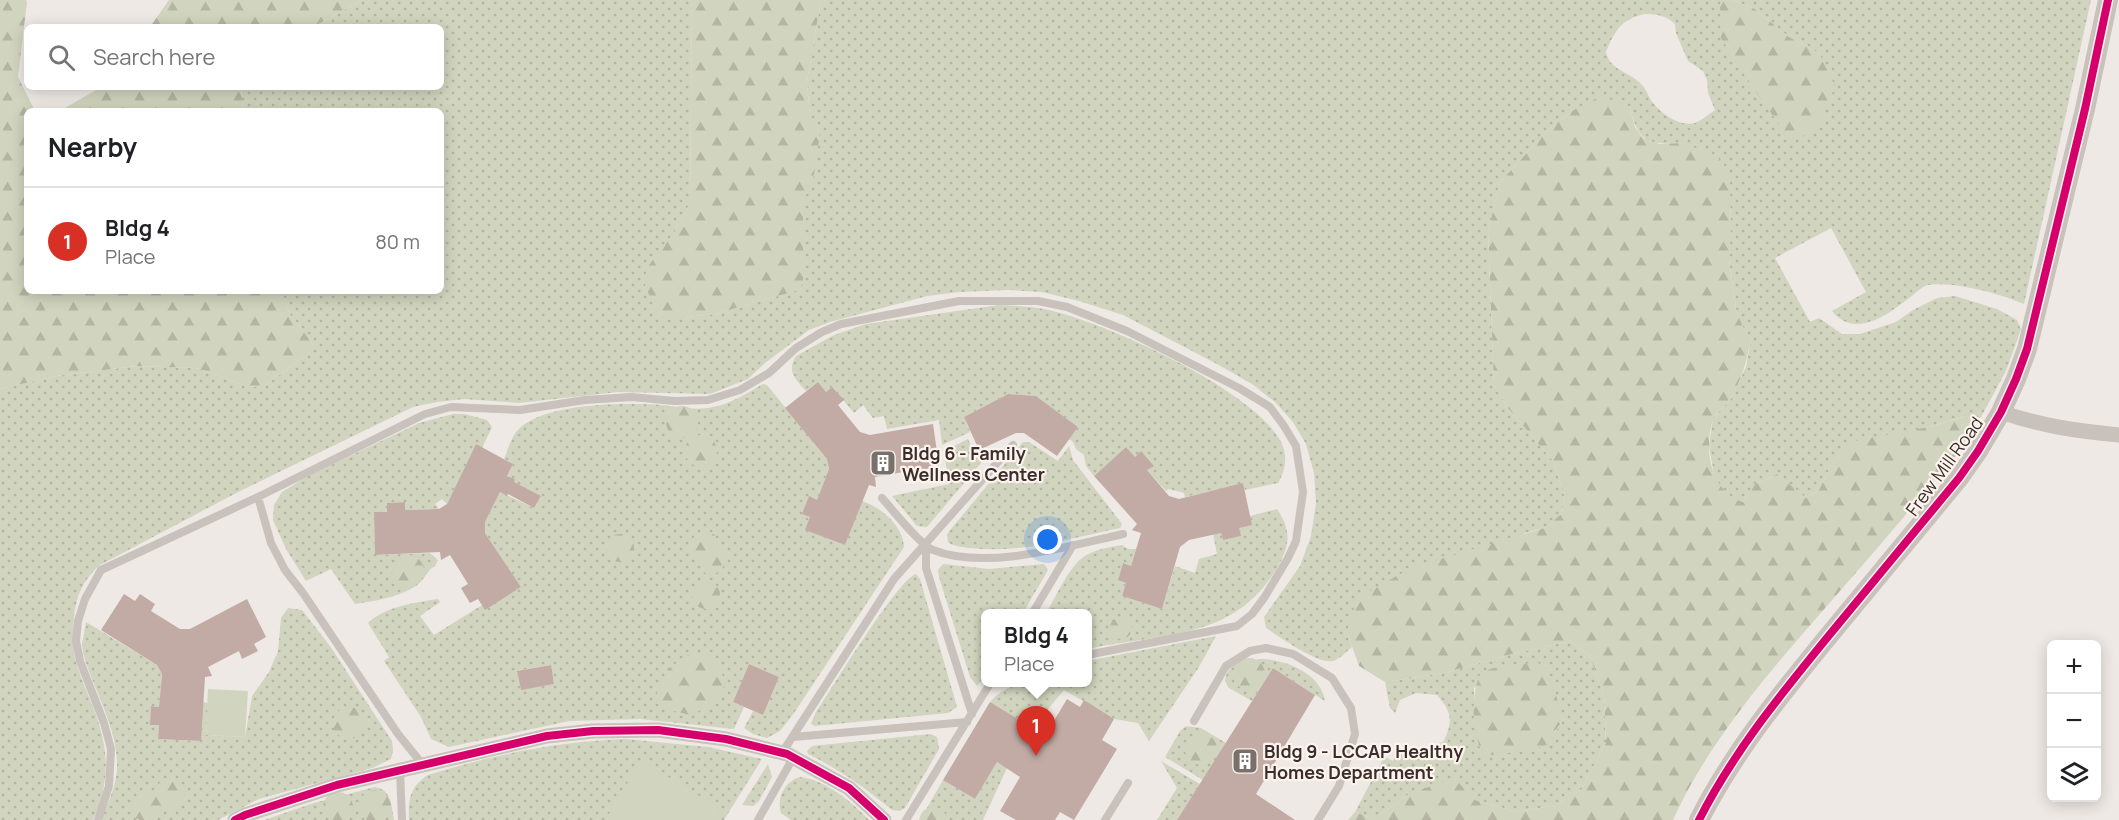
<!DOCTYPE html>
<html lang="en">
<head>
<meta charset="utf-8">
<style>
  body { margin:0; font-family:Manrope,sans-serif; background:#f2f2f2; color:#202124 }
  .controls { position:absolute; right:18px; bottom:18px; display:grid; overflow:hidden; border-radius:9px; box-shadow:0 3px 15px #0003 }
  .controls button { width:54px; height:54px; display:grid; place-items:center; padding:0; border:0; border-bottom:2px solid #e0e0e0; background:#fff; color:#202124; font:30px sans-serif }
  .you { position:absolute; left:1048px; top:540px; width:21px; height:21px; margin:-15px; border:4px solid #fff; border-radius:50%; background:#1a73e8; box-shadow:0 0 0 9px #1a73e833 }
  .badge { display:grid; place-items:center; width:39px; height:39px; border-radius:50%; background:#d93025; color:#fff; font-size:20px; font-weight:700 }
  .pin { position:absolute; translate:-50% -50px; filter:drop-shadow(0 2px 3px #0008) }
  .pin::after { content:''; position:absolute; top:32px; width:21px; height:18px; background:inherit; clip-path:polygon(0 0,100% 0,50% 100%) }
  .popup { position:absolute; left:981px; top:609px; width:111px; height:78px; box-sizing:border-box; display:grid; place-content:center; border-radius:9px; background:#fff; filter:drop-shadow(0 2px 4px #0005); font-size:20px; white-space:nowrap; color:#757577 }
  .popup b { font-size:22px; color:#202124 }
  .popup::after { content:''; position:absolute; left:50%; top:100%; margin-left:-12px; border:12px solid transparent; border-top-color:#fff }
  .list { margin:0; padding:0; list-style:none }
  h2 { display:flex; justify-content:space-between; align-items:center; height:78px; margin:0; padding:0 24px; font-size:26px }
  h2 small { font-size:20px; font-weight:400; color:#757577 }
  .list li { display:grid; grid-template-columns:39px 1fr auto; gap:18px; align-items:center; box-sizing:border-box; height:108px; padding:0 24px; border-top:2px solid #e0e0e0 }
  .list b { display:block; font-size:22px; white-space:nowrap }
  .list p { margin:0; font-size:20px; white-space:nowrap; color:#757577 }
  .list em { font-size:20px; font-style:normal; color:#757577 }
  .icon { flex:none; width:33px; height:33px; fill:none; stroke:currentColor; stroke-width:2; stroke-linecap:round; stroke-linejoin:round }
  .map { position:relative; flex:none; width:2119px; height:820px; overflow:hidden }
  .search { position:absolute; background:#fff; box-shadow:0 3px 15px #0003; left:24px; top:24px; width:420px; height:66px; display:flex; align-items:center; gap:15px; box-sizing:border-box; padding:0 21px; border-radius:9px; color:#757577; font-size:22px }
  .panel { position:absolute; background:#fff; box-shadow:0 3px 15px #0003; left:24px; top:108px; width:420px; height:186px; border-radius:9px }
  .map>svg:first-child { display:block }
</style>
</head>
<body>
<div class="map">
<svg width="2119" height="820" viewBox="0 0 2119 820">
  <defs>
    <pattern id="grass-dots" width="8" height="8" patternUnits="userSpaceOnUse" patternTransform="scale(1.5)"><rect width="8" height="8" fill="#d1d4be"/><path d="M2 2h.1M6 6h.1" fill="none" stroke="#b4b6a3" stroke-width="1.8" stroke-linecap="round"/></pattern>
    <pattern id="forest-firs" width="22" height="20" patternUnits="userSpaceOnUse" patternTransform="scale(1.5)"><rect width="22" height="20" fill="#d1d4be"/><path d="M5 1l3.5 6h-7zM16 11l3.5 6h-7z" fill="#b4b6a3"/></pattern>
  </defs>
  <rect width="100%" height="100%" fill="#eee9e4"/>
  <path fill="url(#grass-dots)" fill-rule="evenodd" d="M362,0H692L690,203L675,231L686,317L715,314L798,290L803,282V199L810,116L807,82L821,0H1725L1720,4L1834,87L1819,53L1789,37L1755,9L1731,0H2091L2024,304C2001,294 1954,281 1928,285C1923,286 1917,292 1913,295C1891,312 1856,341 1832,311L1866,292L1831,228L1775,258L1810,322L1819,318L1842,334H1860L1896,322L1913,310L1937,298L1955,296L1997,309L2017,320L2021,329L2006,371L1981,417L1970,425L1966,416L1929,427L1833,462L1819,490L1806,498L1777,474L1755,484L1743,502L1732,499L1715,480L1709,446L1713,418L1730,400L1746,367L1751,338L1743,327L1736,309L1729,259L1731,209L1682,143C1646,145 1639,142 1629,106L1575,109L1550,128L1500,182L1488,231L1494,385L1508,408L1553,461L1564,494L1562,513L1547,527L1525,533L1347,632L1352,647C1347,651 1340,659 1333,661C1317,664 1280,637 1266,628L1264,617L1300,566L1311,536L1316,503L1314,473L1306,444L1293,422L1275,402L1252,384L1217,364L1123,315L1079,301L1042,292L1008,290L960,292L927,296L830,322L809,330L765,363L748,379L710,394L618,392L519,403L464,399L437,402L413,407L242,490L100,565C84,579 76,595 74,617C73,630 72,644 75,658C82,686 98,711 103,740C109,767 105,795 93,820H0V389L56,376L136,366L197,368L249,387L264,386L316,348L289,313L282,291H441V111H243L241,87H441V27H313ZM1644,14C1656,14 1666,15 1675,24L1676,33L1688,61L1703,71L1707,80L1708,93L1715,110C1709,114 1701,121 1695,123C1680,127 1663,115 1654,104C1647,97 1648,89 1639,82C1627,71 1610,70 1606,52C1615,30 1621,20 1644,14Z
    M999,305C1014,306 1030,306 1044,309C1101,320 1258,391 1282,444C1288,458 1285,471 1278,483L1245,490L1243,484L1185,497L1184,493L1169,489L1166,491L1147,470L1153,465L1141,452L1135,457L1126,447L1094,476L1086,466L1084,455L1076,449L1073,442L1069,439L1078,427L1036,396L1008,394L964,417L970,432L942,445L939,420L887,429L884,416L873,418L863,405L854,413L832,387L826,392L818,382L806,391C796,380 786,371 796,356L834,335L866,324Z
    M763,384L767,385L827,459L829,469L817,500L809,497L803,514L810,517L806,530L845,545L862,501C882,508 903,526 904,547L794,713L780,731L767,738L753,734L744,728L753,711L763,715L779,677L749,664L733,702L744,707L734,729L640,719L569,721L449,747L431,739L421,717L384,661L389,657L368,623C386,606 414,603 438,599L440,602L420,616L434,635L482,605L521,587L485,533V522L500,492L534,508L541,496L513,482L515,479L507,476L513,464L504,459C508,450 511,437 518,430C545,402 625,403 663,405C680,407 696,411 713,407C731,404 747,393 763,384ZM550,665L554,684L521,689L517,671Z
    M453,414H464L487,420L492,427L482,448L476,444L447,504L442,499L435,504L439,509L405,510V502L387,503V512H374L375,555L430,553L438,560L435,566C427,570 424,581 416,586C399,597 375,601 355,604L331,569L306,581L286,549L273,520L274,505L282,492L308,476L419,423Z
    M968,439L976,458L992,450L927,527L917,526L892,496L949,484L944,451Z
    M1023,442H1029L1058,461L1069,446L1073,460L1122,524L1120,528C1071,538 1021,554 970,548C963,547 954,547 948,542L947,534Z
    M1277,509C1292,531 1290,545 1277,568C1234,641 1160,633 1087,649V614H1046C1055,598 1068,569 1082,558C1092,550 1109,547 1122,545L1128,549H1136L1131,566L1123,563L1118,580L1126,583L1122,596L1162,609L1175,566L1195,573L1199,559L1217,554L1213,534L1221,533L1223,540L1240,536L1239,528L1250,516Z
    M943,564L989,569L1044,564L1048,570L1023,613L985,614V676L977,686L970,677L939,577L938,570Z
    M916,574L920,579L957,707L948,713L815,726L811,724L816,712C831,690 898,579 916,574Z
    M288,608L302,610L330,646L392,741L393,750L391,759L372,768L259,799L218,820H101C108,803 117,785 117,766C118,729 93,689 83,653L82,644L86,622L157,665L162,674L159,707L151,706V725H159L158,739L200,741L203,702L208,703L206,735L245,737L252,696L269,672L278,651L281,618Z
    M1216,636L1199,667L1149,741L1138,723L1114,719L1064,690L1032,728L990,702C1013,674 1055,683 1087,682V661Z
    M1571,641L1589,655L1604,695L1606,743L1582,789L1556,805L1517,812L1475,800L1409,794L1374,819L1355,812L1383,759L1387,758L1393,761L1398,751C1416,755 1428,749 1444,741C1453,720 1452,712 1437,695L1416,693L1400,700L1395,713L1390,708L1385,682L1444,673L1512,654ZM1474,687L1564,719L1555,732L1478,744L1474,710Z
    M1260,659C1285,659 1321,673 1325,701L1273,668L1252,701L1229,688L1225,681C1227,663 1243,661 1260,659Z
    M1186,726L1201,728L1226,743L1203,780L1165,757L1180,731Z
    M931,734L937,737L939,749L905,808L900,811L892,810C865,788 839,769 808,754L807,751L812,746Z
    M626,739L708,747L762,759L724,820H409C408,800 410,786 428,775C492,755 559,741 626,739Z
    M1161,761L1200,784L1177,820H1157L1177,788Z
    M997,762L1007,768L983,820H920L943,780L975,799Z
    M768,764L772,777L759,801L753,806L742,805Z
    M800,777C826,780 852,802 869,820H791L781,813C776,798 785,781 800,777Z
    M375,787C392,790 391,805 394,820H264L314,803Z"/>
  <path fill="url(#forest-firs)" d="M0,0H26L27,2L18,77L34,109L37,111H27V291H282L289,313L316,348L264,386L249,387L197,368L136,366L56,376L0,389Z
    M169,0H362L313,27H150Z
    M692,0H821L807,82L810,116L821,127L812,187L803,199V282L799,290L715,314L686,317L659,316L645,286L646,269L675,231L690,203Z
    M1725,0H1731L1755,9L1789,37L1819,53L1835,86L1818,128L1795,140L1786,134L1754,89L1721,38L1720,4Z
    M101,87H241L243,111H60Z
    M1601,96L1629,106L1635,127L1643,138L1659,144L1682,143L1716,155L1730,173L1731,233L1729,259L1736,309L1743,327L1751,338C1747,360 1742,380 1730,399C1726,406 1716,412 1713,420C1703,449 1711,492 1743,502L1755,484L1777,474L1806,498L1819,490L1833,462L1849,442L1929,427L1967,416L1970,425L1963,447C1920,498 1877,549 1833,599C1776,664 1708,741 1673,820H1348L1355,812L1374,819L1409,794L1454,778L1475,800L1517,812L1556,805L1582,789L1606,743L1604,695L1589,655L1571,641L1512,654L1444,673L1385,682L1359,666L1347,632L1351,614L1361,596L1411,568L1547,527L1562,513L1564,494L1553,461L1508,408L1494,385L1488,231L1500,182L1550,128L1575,109Z
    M666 422a16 16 0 1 1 32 0a16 16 0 1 1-32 0Z
    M685 451a16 16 0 1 1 32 0a16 16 0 1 1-32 0Z
    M707,531L715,535L719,547L723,550L727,558L721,571C701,581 703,567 697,557C695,554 692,552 691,549C690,538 696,531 707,531Z
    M606 548a14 14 0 1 1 28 0a14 14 0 1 1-28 0Z
    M392 571a16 16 0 1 1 32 0a16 16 0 1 1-32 0Z
    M692 595a14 14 0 1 1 28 0a14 14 0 1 1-28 0Z
    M1110 628a11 11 0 1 1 22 0a11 11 0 1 1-22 0Z
    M688,655H706L720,665L725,684L717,703L690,715L662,708L657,693L668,669Z
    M1233 674a16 16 0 1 1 32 0a16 16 0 1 1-32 0Z
    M1537,662L1547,669L1564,719L1555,731L1554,742L1533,750L1483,756C1472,731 1470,697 1481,672L1494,668Z
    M333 723a16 16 0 1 1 32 0a16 16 0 1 1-32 0Z
    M1185 749a16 16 0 1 1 32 0a16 16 0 1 1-32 0Z
    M172,779C193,787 185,814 164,810L155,820C151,820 144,820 140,820C123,813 134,788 153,791L162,780Z
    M359 806a16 16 0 1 1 32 0a16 16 0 1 1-32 0Z
    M323 807a15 15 0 1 1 30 0a15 15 0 1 1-30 0Z
    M935,807L944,811L947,820H919C921,811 926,807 935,807Z"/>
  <path fill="#d1d4be" d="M208,689L248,691L245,737L206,735Z
    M641,760L721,809L714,820H605Z"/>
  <path fill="#c2aba5" d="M818,382L826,392L832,387L844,400L838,405L860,432L870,435L933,424L939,466L926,469L927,477L910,480L909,471L875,477L876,487L869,485L845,545L805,530L810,517L802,514L809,496L817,500L829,469L827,459L785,408Z
    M1008,394L1036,396L1078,427L1057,456L1024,433H1016L979,450L964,417Z
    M476,444L513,464L507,476L515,479L514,482L541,496L534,508L508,494L507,496L500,492L485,522V533L521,587L485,610L478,599L470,603L461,588L468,584L450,555L441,560L440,552L375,555L374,512H387V503L405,502V510L439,509L447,504Z
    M1126,447L1135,457L1141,451L1154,466L1147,470L1169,496L1179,499L1243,483L1252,525L1239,528L1241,536L1223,540L1221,533L1189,540L1180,547L1162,609L1122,596L1126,583L1118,580L1123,563L1131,566L1141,533L1132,530L1137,524L1094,476Z
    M124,594L135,601L140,594L155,604L151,611L180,629H190L247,599L266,637L254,644L258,651L242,659L239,651L208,667L212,676L205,677L201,741L158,739L159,725H150L151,706L159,707L162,674L157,665L101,630Z
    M749,664L779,677L763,715L733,702Z
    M551,665L554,684L521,690L517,671Z
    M1273,668L1315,695L1256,794L1295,820H1177Z
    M1067,699L1080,707L1084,700L1114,719L1102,740L1117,749L1074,820L1060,812L1055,820H1016L1000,811L1020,777L997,762L975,799L943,780L990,702L1023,722L1034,708L1052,724Z"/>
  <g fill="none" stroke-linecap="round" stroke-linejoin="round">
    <path stroke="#c8c1bc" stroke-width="8" d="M258,497L271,543L285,570L303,593L398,734L423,765
      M882,498C893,510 920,545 933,550C986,571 1069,546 1123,534
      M926,545V568L972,714
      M1032,614L1073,545
      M1194,721L1226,666L1250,651L1266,648L1293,654L1332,678L1351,708L1355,734L1339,786L1318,820
      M793,737L967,722
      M782,753L894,579L1013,445
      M400,770L402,820
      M98,820L109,786L111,749L104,723L80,661L76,641L78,621L85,599L101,570L258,497L425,414L451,407L520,410L585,400L631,397L675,401L708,400L740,390L769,373L796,348L822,332L841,324L959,301H1038L1067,307L1127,331L1239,388L1270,407L1284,426L1296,446L1303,492L1296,541L1288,558L1264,598L1252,614L1237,626L1087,655
      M758,820L793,758
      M906,820L991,682
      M1105,820L1128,783"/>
    <path stroke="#c8c1bc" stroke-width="15" d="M2001,412C2041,426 2077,431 2119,435
      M235,820L245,815L337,785L547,736L593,731L658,730L726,739L787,754L849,788L884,820"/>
    <path stroke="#c8c1bc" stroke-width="20" d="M1699,820C1734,751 1782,693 1831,633C1873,582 1916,530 1959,478L1978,451L2001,412L2016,379L2027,349L2085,109L2108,0"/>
    <g stroke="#fbf3ec" stroke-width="11">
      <path id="cycleway" d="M235,820L245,815L337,785L547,736L593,731L658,730L726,739L787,754L849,788L884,820
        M1699,820C1734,751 1782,693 1831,633C1873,582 1916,530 1959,478L1978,451L2001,412L2016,379L2027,349L2085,109L2108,0"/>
    </g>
    <use href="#cycleway" stroke="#d6006c" stroke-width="8"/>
  </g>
  <defs>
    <g id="building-square" transform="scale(1.35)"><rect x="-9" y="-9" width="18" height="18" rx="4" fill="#796f6b" stroke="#fbf3ec"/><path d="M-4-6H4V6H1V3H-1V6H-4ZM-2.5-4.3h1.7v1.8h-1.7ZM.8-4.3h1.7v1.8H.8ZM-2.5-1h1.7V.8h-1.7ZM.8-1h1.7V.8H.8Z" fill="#fff"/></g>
  </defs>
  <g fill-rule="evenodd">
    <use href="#building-square" x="883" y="463"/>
    <use href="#building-square" x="1245" y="761"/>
  </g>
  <g text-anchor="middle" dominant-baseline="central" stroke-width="4.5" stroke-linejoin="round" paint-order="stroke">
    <g font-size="18" font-weight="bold" fill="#3a2d2a" stroke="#fbf3ec" text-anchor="start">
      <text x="902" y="453">Bldg 6 - Family<tspan x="902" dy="21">Wellness Center</tspan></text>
      <text x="1264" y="751">Bldg 9 - LCCAP Healthy<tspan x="1264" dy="21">Homes Department</tspan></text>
    </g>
    <g font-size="18" fill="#3a2d2a" stroke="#fbf3ec">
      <text transform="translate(1944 466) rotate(-54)">Frew Mill Road</text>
    </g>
  </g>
</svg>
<div class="controls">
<button>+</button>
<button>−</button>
<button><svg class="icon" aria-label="layers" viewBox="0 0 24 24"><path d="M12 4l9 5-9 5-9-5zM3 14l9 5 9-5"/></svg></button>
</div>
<div class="you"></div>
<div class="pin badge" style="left:1036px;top:756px">1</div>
<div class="popup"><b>Bldg 4</b>Place</div>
<div class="search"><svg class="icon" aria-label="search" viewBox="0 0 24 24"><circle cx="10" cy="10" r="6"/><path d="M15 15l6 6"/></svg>Search here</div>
<section class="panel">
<h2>Nearby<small></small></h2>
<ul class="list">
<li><span class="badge">1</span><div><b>Bldg 4</b><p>Place</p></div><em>80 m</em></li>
</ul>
</section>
</div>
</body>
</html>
